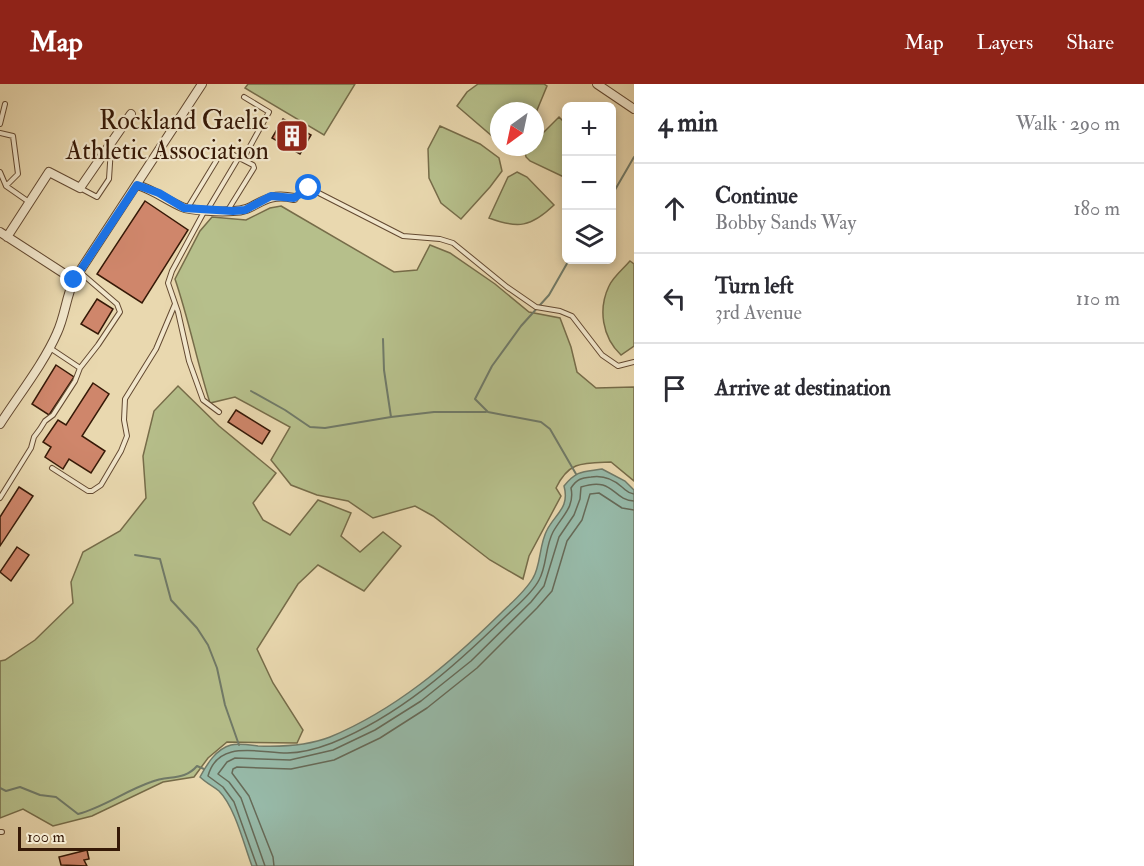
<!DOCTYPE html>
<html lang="en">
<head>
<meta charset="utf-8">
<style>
  body { margin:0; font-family:"IM FELL Double Pica",serif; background:#f2f2f3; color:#2b2b33 }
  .controls { position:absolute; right:18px; top:18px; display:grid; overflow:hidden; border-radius:9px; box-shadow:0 3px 9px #0003 }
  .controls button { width:54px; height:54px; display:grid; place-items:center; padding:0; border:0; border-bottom:2px solid #e1e1e2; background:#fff; color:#2b2b33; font:30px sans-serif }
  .compass { position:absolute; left:490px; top:18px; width:54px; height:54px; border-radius:50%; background:#fff; box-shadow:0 3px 9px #0003; rotate:213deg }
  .scale { position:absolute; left:18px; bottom:15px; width:102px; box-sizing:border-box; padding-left:6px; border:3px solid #361907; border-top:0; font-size:16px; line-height:21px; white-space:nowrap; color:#361907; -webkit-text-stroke:4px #f1e6cb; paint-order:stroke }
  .stop { position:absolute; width:18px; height:18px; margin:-14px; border:4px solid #1a73e8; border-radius:50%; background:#fff }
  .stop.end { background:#1a73e8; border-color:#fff; box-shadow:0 2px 6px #0008 }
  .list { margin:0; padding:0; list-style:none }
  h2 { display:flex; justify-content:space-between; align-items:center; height:78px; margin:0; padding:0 24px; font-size:26px }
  h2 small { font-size:20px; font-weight:400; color:#7c7c81 }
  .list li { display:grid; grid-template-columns:39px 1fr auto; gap:18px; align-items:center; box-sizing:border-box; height:90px; padding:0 24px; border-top:2px solid #e1e1e2 }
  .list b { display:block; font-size:22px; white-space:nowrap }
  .list p { margin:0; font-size:20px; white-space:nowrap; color:#7c7c81 }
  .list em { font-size:20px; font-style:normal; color:#7c7c81 }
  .icon { flex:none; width:33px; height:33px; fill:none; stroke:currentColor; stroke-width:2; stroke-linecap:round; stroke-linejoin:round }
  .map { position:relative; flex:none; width:634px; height:782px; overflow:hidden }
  header { display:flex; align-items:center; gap:36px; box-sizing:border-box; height:84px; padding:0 30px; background:#8f2418; color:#fff }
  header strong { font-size:28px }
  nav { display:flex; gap:33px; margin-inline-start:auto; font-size:21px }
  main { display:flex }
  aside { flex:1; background:#fff }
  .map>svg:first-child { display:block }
</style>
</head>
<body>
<header>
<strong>Map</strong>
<nav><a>Map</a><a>Layers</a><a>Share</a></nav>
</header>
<main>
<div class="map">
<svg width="634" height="782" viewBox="0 0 634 782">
  <rect width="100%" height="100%" fill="#e9d8af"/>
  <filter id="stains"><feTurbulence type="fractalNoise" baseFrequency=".00333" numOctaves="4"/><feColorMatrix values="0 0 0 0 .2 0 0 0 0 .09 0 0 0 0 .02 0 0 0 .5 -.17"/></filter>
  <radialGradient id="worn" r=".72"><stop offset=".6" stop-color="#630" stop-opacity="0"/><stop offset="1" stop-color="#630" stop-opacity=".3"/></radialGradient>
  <path fill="#b6bf8b" stroke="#766c49" stroke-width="1.5" d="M248,0H355L324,51L245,4Z
    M478,0H544L547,2L535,31V27H499V58L457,22L467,8Z
    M559,33L566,40V94L530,77L526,73L525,68L529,63H535V57Z
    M440,42L480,60L499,74L502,87L490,103L461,135L441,119L429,94L428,65Z
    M517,88L527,93L554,121C531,143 518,145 489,134L508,93Z
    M281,122L394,188L417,186L430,161L450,169L495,200L529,228L560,234L571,263L577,288L596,304L634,303V397L611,378C583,379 569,377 556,404L561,412L529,472L523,495L490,476L433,432L415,422L373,434L348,417L317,411L291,401L271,376L290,343L235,313L210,319C197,278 189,236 175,195L200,147L212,133L246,136L270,124Z
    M630,177L634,180V262L621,271C602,253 598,225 609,202C613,193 623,185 630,177Z
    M178,302L219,342L276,389L253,419L263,436L290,451L318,416L351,429L341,452L360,468L383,448L401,462L364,507L318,481L298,500L257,565L273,599L303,646L297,659L227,658L208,674L194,693L163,698L92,732L53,742L23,725L0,734V577L5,576L35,556L73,519L71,498L83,468L120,447L146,414L143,372L154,327Z"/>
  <path fill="#97baa9" stroke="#707a68" stroke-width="1.5" d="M602,385L625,397L634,406V782H252C244,761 235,723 219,707C213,702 206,699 200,693C207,680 216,665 231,661C239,659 250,661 258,662C283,663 307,662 330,653C395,626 449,580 499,531C510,520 525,508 533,494C541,481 539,461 547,446C555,430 570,424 564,402C577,386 583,388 602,385Z"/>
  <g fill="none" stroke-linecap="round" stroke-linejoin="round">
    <path stroke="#666a58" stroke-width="1.5" d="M257,782L234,718L223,703L208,692C218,655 259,669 287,669C301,669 319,664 332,659C399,632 454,583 505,533C516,522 532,510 539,496C547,482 545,463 553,448C562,432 575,423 571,404C577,395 581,394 591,393C603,391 613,395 622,403C627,407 627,409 634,410
      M265,782L241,714L229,698L218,690L227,678L235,674L290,676L333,666L375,646L421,617L471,577L531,518L544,502L559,453L574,431L580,415L581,403C614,392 612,416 634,417
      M274,782L273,773L249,712L232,689L233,685L237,683L291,685L334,676L380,654L427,624L477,584L537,524L552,507L567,457L582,436L590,410L599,409L622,424L634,426"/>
    <path stroke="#707a68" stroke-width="2" d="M612,111L634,73
      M569,176L549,211L521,242L492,282L475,315L488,328L541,338L550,345L576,390
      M383,255L384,286L391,333L434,328H486
      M251,307L285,326L310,343L325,344L391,333
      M135,471L160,475L171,516L197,544L208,561L217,584L225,621L239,661
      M0,704L6,707L20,703L40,711L56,713L78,730C104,723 125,707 151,698C169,691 184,697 197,682L204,685"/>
  </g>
  <path fill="#cf866b" stroke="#361907" stroke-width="1.5" d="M283,35L311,51L300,70L272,54Z
    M145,117L188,146L142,219L97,190Z
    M97,215L113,225L98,250L81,240Z
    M56,281L74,293L49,331L32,320Z
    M93,299L109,310L82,352L105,367L91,389L69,375L63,385L45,373L51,363L43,358L58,336L66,341Z
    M236,326L270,347L262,360L228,338Z
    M19,403L33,412L0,462V433Z
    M17,463L29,471L11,497L0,488Z
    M87,766L89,775L84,776L87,782L61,781L59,773Z"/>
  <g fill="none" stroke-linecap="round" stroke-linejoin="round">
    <g stroke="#634931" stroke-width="6">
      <path id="lane" d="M0,40L5,20
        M0,49L13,52L18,90L6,102
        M243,75L269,28L244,13
        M0,88L6,102L29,118
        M80,104L97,113L109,95L111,64
        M294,114L309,104L403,152L440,155L453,159L507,203L536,223L560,227L572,232L602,271L618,282L634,278
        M187,125L221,69L226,67L253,81L254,84L228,126
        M208,125L239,73
        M205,126L172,187L168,199L178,228L189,277L203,316L219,328
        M50,264L80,284L98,261L120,228L117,220L81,189
        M52,384L88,407H92L101,401L121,367L127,352L124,336L125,315L156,265L175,220
        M0,414L31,364L34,353L40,345L45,337L53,331L75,297L80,284
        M0,748H2"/>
    </g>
    <g stroke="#634931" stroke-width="10">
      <path id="street" d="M597,0L634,25
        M137,101C154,106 166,116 182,123C191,127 222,128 233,127C259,127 260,107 294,114
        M0,148L74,196
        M7,153L49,88L80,104L131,30
        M0,340C18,312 44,279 57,249C65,232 66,213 74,196L202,0"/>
    </g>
    <use href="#lane" stroke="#f1e6cb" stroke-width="4"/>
    <use href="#street" stroke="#f1e6cb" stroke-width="8"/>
  </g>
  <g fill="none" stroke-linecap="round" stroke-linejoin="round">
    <path stroke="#1a73e8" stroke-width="8" d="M74,196L137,101L159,109L184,124L233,127L245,126L271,112L294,114L309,104"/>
  </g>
  <defs>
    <g id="building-square" transform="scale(1.725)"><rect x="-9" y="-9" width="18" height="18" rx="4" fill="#8f2418" stroke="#f1e6cb"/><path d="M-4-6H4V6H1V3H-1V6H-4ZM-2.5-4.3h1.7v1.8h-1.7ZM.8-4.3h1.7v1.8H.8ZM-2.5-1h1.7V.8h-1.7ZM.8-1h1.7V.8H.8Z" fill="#fff"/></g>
  </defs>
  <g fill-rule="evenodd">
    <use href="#building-square" x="292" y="52"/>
  </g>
  <g text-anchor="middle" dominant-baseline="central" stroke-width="4.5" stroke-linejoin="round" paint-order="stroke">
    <g font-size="26" fill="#361907" stroke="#f1e6cb" text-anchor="end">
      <text x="269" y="37">Rockland Gaelic<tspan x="269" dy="30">Athletic Association</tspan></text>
    </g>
  </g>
  <rect width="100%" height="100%" filter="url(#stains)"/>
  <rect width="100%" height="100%" fill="url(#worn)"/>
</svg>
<div class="controls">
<button>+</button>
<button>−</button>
<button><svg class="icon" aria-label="layers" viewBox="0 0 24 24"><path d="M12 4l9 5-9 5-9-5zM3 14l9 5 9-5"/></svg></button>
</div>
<svg class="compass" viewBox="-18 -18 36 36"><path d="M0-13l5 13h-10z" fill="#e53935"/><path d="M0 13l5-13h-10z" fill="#7c7c81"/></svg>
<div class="scale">100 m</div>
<div class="stop" style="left:309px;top:104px"></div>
<div class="stop end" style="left:74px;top:196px"></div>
</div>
<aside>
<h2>4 min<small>Walk · 290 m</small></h2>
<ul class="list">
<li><svg class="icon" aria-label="ahead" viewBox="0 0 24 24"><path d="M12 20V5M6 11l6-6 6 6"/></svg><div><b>Continue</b><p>Bobby Sands Way</p></div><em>180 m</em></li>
<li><svg class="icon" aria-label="left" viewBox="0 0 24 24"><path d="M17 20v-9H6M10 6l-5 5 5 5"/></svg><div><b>Turn left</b><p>3rd Avenue</p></div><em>110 m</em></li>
<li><svg class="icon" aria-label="arrive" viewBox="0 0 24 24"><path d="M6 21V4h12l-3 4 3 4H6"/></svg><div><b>Arrive at destination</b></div></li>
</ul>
</aside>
</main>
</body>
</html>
